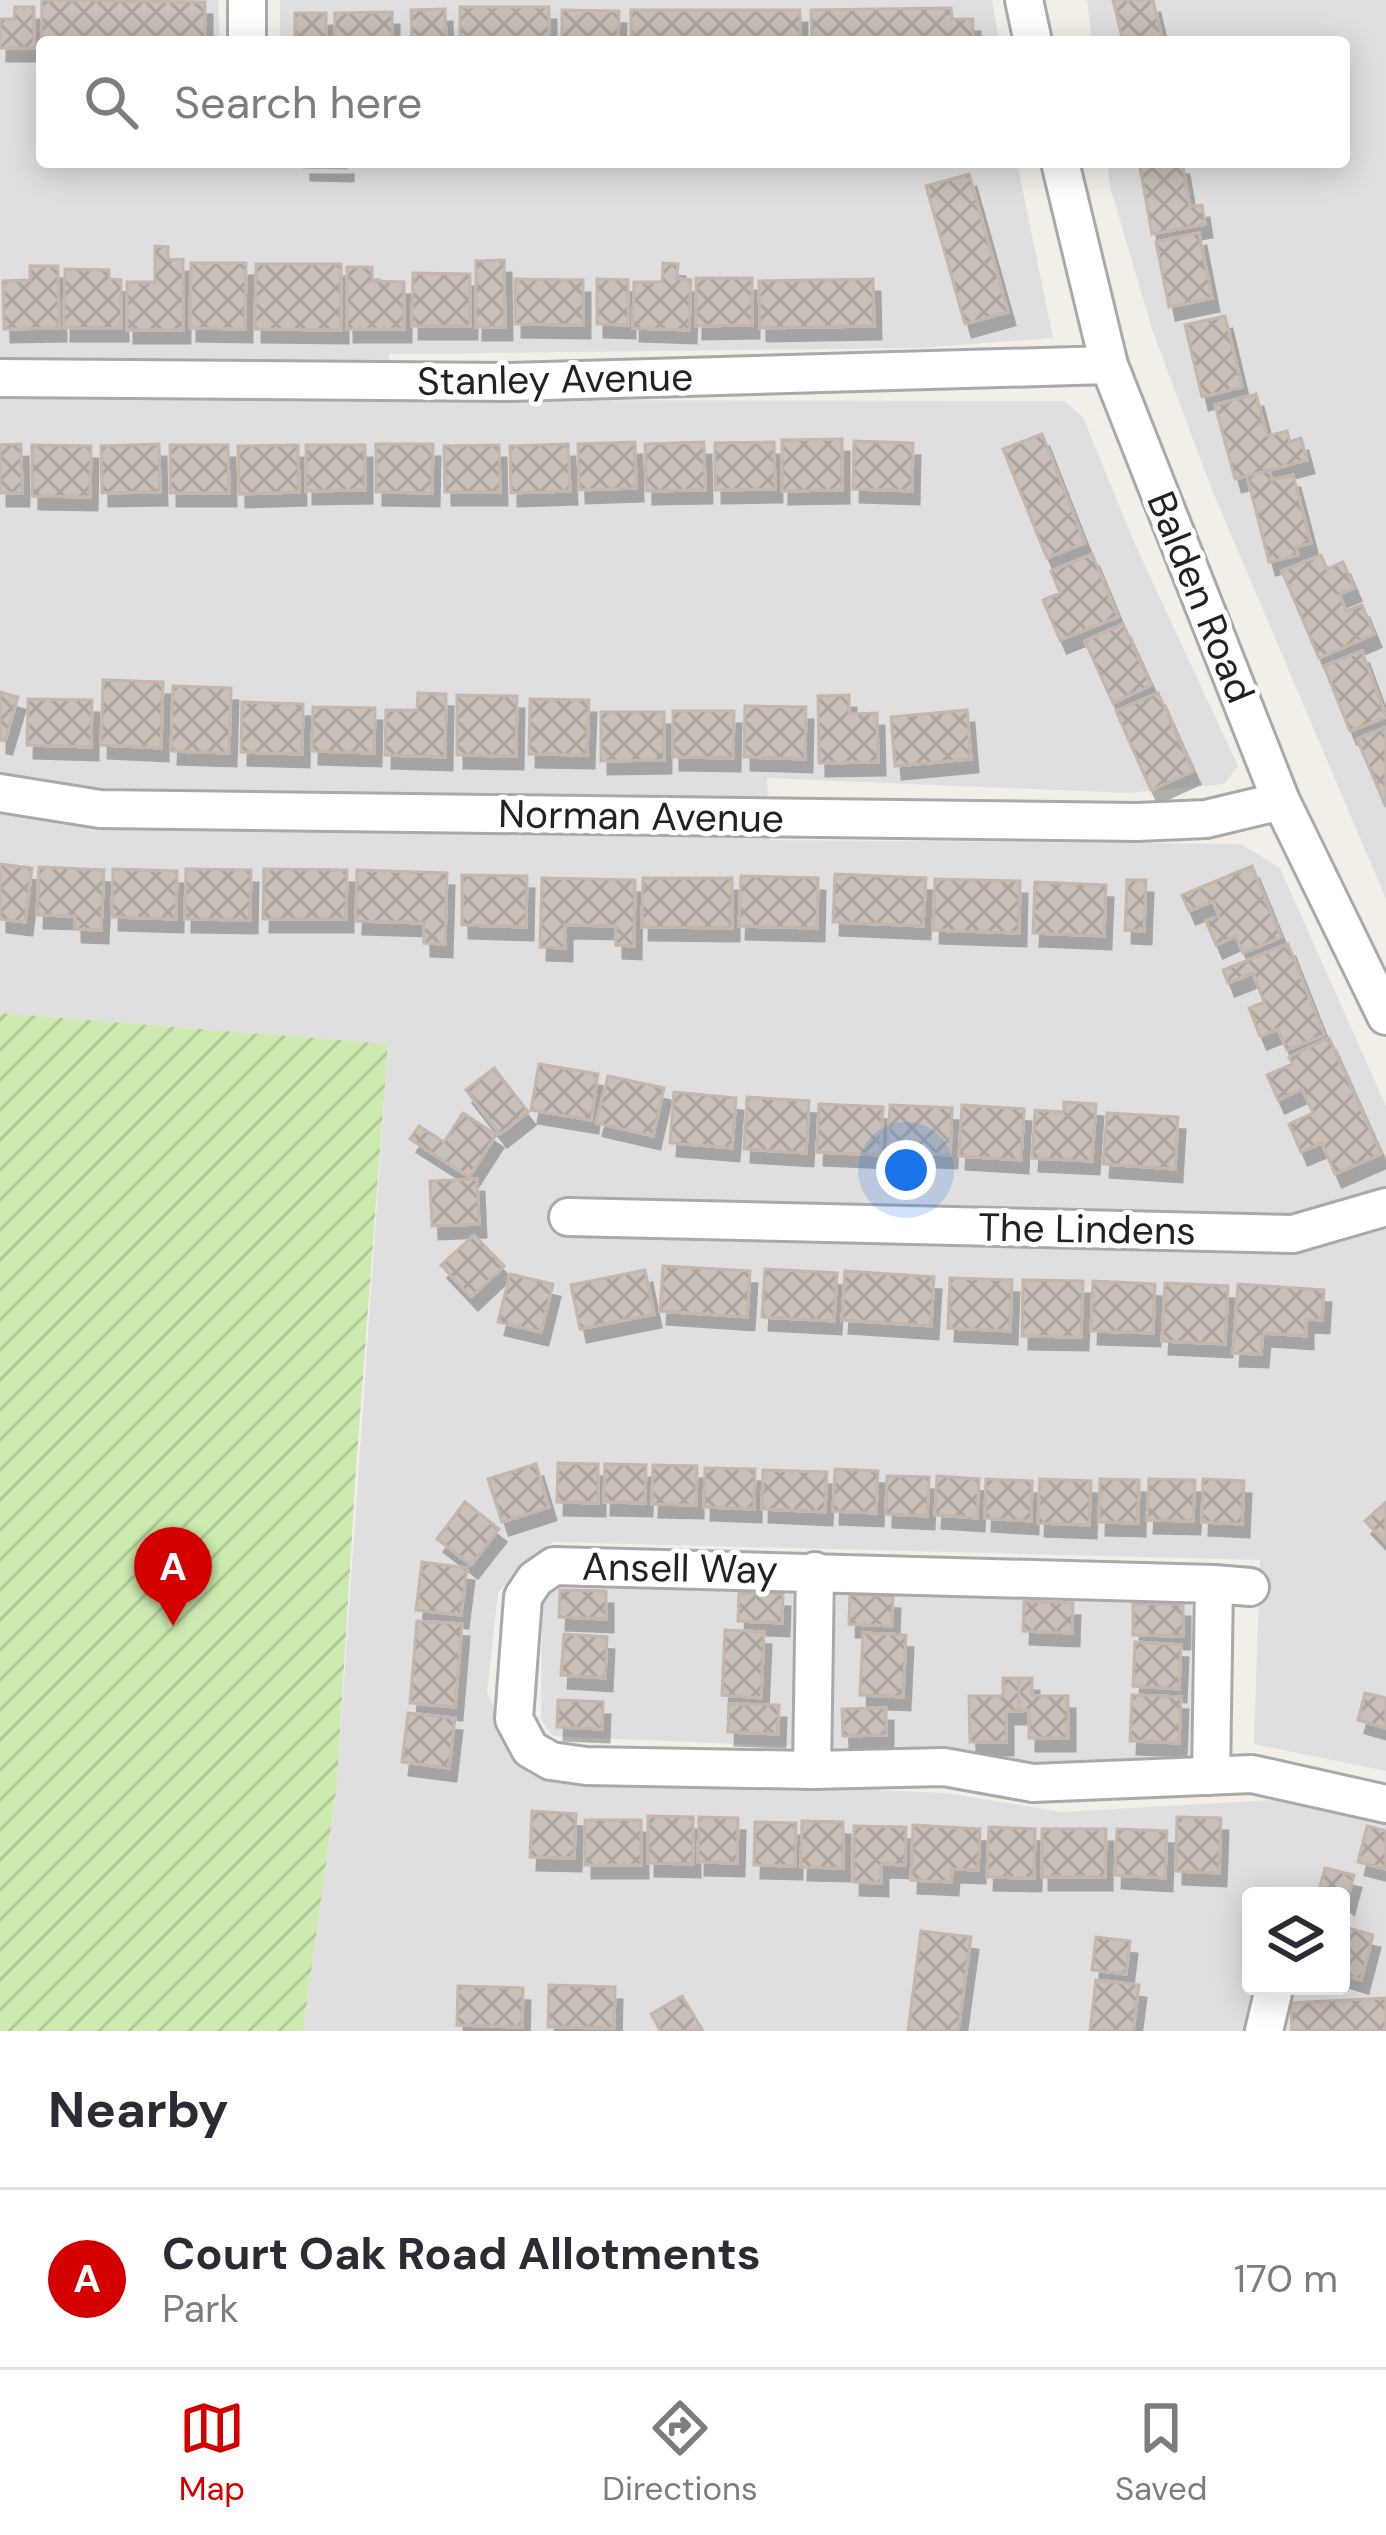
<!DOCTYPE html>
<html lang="en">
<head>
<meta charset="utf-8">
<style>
  body { margin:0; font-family:"DM Sans",sans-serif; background:#f2f2f3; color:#2b2b33 }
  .controls { position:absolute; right:36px; bottom:36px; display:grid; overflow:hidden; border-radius:12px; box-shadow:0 6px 30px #0003 }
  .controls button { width:108px; height:108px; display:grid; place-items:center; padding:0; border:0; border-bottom:3px solid #e1e1e2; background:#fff; color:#2b2b33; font:60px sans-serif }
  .you { position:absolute; left:906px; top:1170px; width:42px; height:42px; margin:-30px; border:9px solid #fff; border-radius:50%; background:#1a73e8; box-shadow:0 0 0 18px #1a73e833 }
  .badge { display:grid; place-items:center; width:78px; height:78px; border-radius:50%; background:#d40000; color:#fff; font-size:39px; font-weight:700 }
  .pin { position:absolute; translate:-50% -99px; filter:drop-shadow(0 3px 6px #0008) }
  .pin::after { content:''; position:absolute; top:63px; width:42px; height:36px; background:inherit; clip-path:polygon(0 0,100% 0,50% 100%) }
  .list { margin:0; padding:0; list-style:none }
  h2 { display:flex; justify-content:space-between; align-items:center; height:156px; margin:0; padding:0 48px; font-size:51px }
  h2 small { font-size:39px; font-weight:400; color:#7c7c81 }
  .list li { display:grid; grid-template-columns:78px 1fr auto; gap:36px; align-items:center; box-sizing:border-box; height:180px; padding:0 48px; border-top:3px solid #e1e1e2 }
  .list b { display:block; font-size:45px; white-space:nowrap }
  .list p { margin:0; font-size:39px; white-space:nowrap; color:#7c7c81 }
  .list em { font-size:39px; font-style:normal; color:#7c7c81 }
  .icon { flex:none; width:66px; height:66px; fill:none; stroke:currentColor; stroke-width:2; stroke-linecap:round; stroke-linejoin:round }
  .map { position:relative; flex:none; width:1386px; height:2031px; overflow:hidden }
  .search { position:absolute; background:#fff; box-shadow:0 6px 30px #0003; left:36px; right:36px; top:36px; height:132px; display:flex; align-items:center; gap:30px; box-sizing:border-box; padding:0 42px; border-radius:12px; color:#7c7c81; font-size:45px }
  .sheet { height:336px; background:#fff }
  nav { display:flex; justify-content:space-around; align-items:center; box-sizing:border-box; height:168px; border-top:3px solid #e1e1e2; background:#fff; font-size:33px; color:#7c7c81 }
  nav a { display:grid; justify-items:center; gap:6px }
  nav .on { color:#d40000 }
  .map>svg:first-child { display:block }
</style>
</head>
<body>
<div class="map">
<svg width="1386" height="2031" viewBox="0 0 1386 2031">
  <defs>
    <pattern id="garden-furrows" width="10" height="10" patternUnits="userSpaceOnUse" patternTransform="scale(3)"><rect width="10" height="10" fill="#cdebb0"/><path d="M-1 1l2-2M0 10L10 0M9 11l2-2" fill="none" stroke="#b0c997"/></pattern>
    <pattern id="building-cross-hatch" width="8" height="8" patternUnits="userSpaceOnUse" patternTransform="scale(3)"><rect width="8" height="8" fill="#c7bfb8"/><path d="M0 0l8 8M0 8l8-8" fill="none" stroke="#aba49e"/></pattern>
    <filter id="shadow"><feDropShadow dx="7" dy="13" stdDeviation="0" flood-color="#0004"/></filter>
  </defs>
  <rect width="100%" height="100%" fill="#f2efe9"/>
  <path fill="#e0dfdf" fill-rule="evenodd" d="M0,0H218L220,42H42V162H1017L1053,338L919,348L389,354L393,400L1064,401L1083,417L1134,542L1238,766L1224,784L1128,793L767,778L770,840L1241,844L1280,868L1386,1106V1771L1254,1744L1260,1560L552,1542L498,1592L487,1693L523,1761L562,1777L945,1793L1062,1812L1274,1800L1386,1823V2031H303L337,1783L388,1044L0,1013ZM1251,1896H1341V1986H1251Z
    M280,0H992L999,42H280Z
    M1087,0H1386V899L1212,490L1153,332L1110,187L1107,162H1344V42H1092Z
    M556,1581L800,1586L801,1747L553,1736L541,1720L542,1601Z
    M837,1587L1192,1595L1190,1755L1027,1766L826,1757Z"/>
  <path fill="url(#garden-furrows)" d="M0,1013L388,1044L356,1469L337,1783L303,2031H0Z"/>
  <path fill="url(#building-cross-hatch)" stroke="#c4b6ab" stroke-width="3" filter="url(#shadow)" d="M42,0L205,2V42H42L41,82Z
    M1113,0H1153L1163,42H1123Z
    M15,7H34V48H0V19H14Z
    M460,7H549V42H460Z
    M951,8L952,19H973V42H812L811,10Z
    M445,9L446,42H412L411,10Z
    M562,10L619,11L618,42H562Z
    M631,10H800V42H631Z
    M392,12V42H335V13Z
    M295,13H326V42H295Z
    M304,162H346V168L304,167Z
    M1139,162H1182L1190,207L1202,205L1205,224L1152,234Z
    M969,174L1008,312L965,324L926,186Z
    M1199,233L1212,298L1169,307L1156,242Z
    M155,246L168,247V260L183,259V330H127V282H155Z
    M504,260L505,327H476V261Z
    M191,263H246L245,329L190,328Z
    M663,263L678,264L677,279L691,280L689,330L633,328L634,282H662Z
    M256,264H341V330L255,329Z
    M30,266H58L59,328L4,329L3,281L30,280Z
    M347,267H372V281L404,282V329H347Z
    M65,269L109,270V279L121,280V328H64Z
    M413,273L470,274V326H412Z
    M696,278H752V325L696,326Z
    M515,279L583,280V325L515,324Z
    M597,279L628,280V325L597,324Z
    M873,279L874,326L760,328L759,281Z
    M1225,316L1242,387L1202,397L1185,325Z
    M1256,394L1267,436L1287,431L1290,442L1301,438L1307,460L1235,479L1215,405Z
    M1042,434L1085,543L1047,558L1003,449Z
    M842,439V490L782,491V440Z
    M854,441L913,443L912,491L853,489Z
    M635,442L636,488L579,490L578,444Z
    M704,442L705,490L646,491L645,444Z
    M774,442L775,489L715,490V443Z
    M21,444L22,493H0V445Z
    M159,444L160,492L102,493L101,446Z
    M376,444H433L432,493L376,492Z
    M568,444L570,491L511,493L510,446Z
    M32,445L91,446L90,497L32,496Z
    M170,445H228L229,493H170Z
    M298,445L299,492L239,494L238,446Z
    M306,445H365V490L306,491Z
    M499,445L500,492H445L444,446Z
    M1269,470L1272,480L1293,475L1311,543L1296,547L1298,555L1269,562L1247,476Z
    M1092,554L1118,617L1060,640L1043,600L1060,593L1051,571Z
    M1321,555L1327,569L1343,562L1354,588L1339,594L1346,611L1362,605L1374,634L1319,658L1282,571Z
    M1123,624L1151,685L1113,703L1085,641Z
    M1362,651L1386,717L1350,731L1324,666Z
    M103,680L163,682L161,748L101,745Z
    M173,686L231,688L229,753L171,751Z
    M0,692L18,697L5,741L0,740Z
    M418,693L446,694L445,757L385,755L386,710H417Z
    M1158,693L1193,771L1151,790L1116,711Z
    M457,695L517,696L516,756L457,755Z
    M849,695V714L877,713L878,762L819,763L818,696Z
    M28,699L92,700L91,747L27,745Z
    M530,699L589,700L587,755L529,754Z
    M242,702L303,704L302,754L241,752Z
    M745,706L806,707L805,759L744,757Z
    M313,707L375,708L374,753L312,751Z
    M967,710L971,759L895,766L891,717Z
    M673,711H734L733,758L673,757Z
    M601,712H664V760L601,761Z
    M1386,727V807L1357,739Z
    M0,864L32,868L25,922L0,919Z
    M1252,866L1281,937L1243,953L1236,936L1216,945L1206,921L1219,916L1213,901L1189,911L1182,895Z
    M39,867L104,870L101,930L75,929V916L37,915Z
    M113,869L177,871L176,919L112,917Z
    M186,869L251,870L250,920L185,919Z
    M264,869L347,870L346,919H263Z
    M357,870L447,873L445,944L424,943V923L356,921Z
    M835,874L926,878L923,926L833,922Z
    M462,875L527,876L526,927L462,925Z
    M741,876L818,878L817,928L739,926Z
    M542,878L635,880L634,946L616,945V926L565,925V948L540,947Z
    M643,878H732V928L642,927Z
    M935,879L1020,881L1019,933L933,930Z
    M1127,880H1146L1144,931L1125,930Z
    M1035,882L1106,885L1104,936L1033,933Z
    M1288,944L1324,1035L1287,1050L1278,1029L1260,1036L1249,1008L1264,1002L1253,973L1228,983L1223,970Z
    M1329,1038L1381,1154L1335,1174L1322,1143L1301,1152L1289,1124L1313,1113L1302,1089L1278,1100L1267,1075L1292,1064L1289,1057Z
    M539,1064L598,1074L591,1120L531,1110Z
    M494,1068L528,1112L500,1134L466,1090Z
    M608,1076L664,1088L653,1136L596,1123Z
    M674,1092L736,1098L732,1148L670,1143Z
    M747,1097L809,1101L806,1153L744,1149Z
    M1064,1102L1096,1104L1092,1161L1032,1158L1035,1110L1064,1112Z
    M819,1104L883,1107L880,1155L817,1152Z
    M890,1105L952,1108L950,1155L888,1152Z
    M962,1105L1024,1109L1021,1160L959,1156Z
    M463,1113L496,1135L469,1177L410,1139L419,1126L444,1142Z
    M1107,1113L1178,1117L1175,1169L1103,1164Z
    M477,1179L479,1224L432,1226L430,1181Z
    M474,1235L504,1266L471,1297L441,1265Z
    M663,1266L750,1271L747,1317L660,1311Z
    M765,1269L837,1273L834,1321L762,1317Z
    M645,1270L654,1314L580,1329L571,1285Z
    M845,1271L934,1277L931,1326L842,1320Z
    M510,1274L553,1284L541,1332L498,1322Z
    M950,1278L1012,1280L1010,1331L948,1328Z
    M1023,1280L1083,1281L1081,1337L1022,1336Z
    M1093,1281L1155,1284L1153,1333L1091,1331Z
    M1165,1283L1228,1286L1225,1344L1162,1341Z
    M1238,1284L1324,1290L1322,1320L1306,1319V1336L1263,1333L1261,1354L1233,1353Z
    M558,1463L598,1464V1503L557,1502Z
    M536,1464L549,1507L502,1522L488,1479Z
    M605,1464L646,1465L645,1503L604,1502Z
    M653,1465L697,1466L696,1505L652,1504Z
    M705,1468L755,1469L754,1509L704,1507Z
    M835,1469L878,1471L876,1513L833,1511Z
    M763,1470L827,1472L825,1512L762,1509Z
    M887,1476L929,1477L927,1516L886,1514Z
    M937,1476L979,1479L977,1518L935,1515Z
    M986,1479L1032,1481L1031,1521L985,1518Z
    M1040,1479L1091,1481L1089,1525L1038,1523Z
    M1100,1479L1139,1480L1138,1523L1099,1522Z
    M1149,1479L1195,1480L1193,1521L1147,1520Z
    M1203,1479L1244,1481L1242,1524L1202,1522Z
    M465,1502L499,1529L471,1565L437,1539Z
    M1386,1502V1543L1365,1521Z
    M422,1562L467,1568L461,1615L416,1610Z
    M560,1590L606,1591V1619L559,1617Z
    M739,1593L783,1594L782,1623L738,1621Z
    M850,1594L893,1596L892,1626L849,1624Z
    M1024,1601L1073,1603L1072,1633L1023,1631Z
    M1133,1604H1183V1636L1133,1635Z
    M417,1621L462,1624L455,1707L410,1703Z
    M725,1630L764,1632L761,1698L722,1695Z
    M863,1633L906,1635L903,1697L860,1695Z
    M564,1634L607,1637L605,1678L561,1675Z
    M1135,1642L1181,1645L1179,1689L1133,1686Z
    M1003,1678H1019V1711H1006V1742H970L969,1696H1003Z
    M1019,1678H1032V1696H1068V1738H1029V1710L1019,1711Z
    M1365,1693L1386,1698V1728L1358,1720Z
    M1132,1695L1181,1697L1179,1743L1130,1741Z
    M558,1700L603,1702L602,1729L557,1727Z
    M729,1704L779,1705L778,1734L728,1732Z
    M886,1708V1735L843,1736L842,1709Z
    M408,1713L455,1718L449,1768L402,1762Z
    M532,1811L576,1814L574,1858L530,1857Z
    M648,1816L693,1817V1864L648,1863Z
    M699,1817L738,1818L737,1863L698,1862Z
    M1177,1817L1221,1818L1219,1873L1176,1871Z
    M585,1820H641V1865H585Z
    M802,1821L843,1822V1868L801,1867Z
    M755,1822L796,1823L795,1866L754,1865Z
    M913,1825L980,1829L978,1870L952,1869L951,1882L911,1880Z
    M854,1826L906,1827L905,1865L881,1864V1883L853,1882Z
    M1367,1826L1386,1831V1869L1358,1862Z
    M989,1827L1035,1829L1034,1878L987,1877Z
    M1042,1829H1106L1105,1877H1042Z
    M1117,1829L1167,1831L1165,1878L1115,1875Z
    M1325,1868L1354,1875L1347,1901L1341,1896L1318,1894Z
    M1341,1926L1373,1935L1361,1980L1341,1974Z
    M921,1931L971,1937L958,2031H908Z
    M1096,1937L1130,1941L1126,1974L1092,1970Z
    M1096,1980L1139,1985L1133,2031H1090Z
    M549,1985L615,1987L614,2028L548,2027Z
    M458,1986L523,1988L522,2027L457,2025Z
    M682,1996L703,2031H661L651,2014Z
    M1386,1998V2031H1292L1291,2003Z"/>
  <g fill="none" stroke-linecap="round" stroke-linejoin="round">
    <g stroke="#a9a9a9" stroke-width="42">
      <path id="minor" d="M247,0V42
        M1024,0L1033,42
        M1060,162L1109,365L1281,801L1386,1016
        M0,378L509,382L1109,365
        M0,793L100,809L1137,822L1206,819L1281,801
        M568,1217L1293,1234L1386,1207
        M1214,1584L1250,1587
        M812,1770L815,1571
        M1211,1776L1214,1584L554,1566L535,1579L523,1597L514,1719L530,1749L551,1761L586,1766L812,1770L944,1767L1033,1783L1252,1774L1386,1804
        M1264,2031L1273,1993"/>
    </g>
    <use href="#minor" stroke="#fff" stroke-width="36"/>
  </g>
  <g text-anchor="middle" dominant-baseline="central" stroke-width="10" stroke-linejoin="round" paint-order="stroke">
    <g font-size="39" fill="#222" stroke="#fff">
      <text transform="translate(555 379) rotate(-1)">Stanley Avenue</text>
      <text transform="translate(1201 597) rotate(68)">Balden Road</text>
      <text transform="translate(641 816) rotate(1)">Norman Avenue</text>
      <text transform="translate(1087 1229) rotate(1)">The Lindens</text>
      <text transform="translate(680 1568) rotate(1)">Ansell Way</text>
    </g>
  </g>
</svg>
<div class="controls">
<button><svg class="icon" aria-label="layers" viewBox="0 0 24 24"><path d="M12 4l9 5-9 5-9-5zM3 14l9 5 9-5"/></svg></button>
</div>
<div class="you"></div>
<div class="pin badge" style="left:173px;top:1626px">A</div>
<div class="search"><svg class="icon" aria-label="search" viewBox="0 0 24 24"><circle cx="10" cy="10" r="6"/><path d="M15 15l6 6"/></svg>Search here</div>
</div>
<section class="sheet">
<h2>Nearby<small></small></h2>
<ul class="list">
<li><span class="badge">A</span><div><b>Court Oak Road Allotments</b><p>Park</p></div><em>170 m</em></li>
</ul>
</section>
<nav>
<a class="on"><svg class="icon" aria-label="map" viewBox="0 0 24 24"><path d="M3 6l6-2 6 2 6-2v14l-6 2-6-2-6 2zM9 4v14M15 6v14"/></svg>Map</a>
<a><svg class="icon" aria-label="directions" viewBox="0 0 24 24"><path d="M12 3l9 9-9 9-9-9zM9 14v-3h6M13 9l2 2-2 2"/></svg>Directions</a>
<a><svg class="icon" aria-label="saved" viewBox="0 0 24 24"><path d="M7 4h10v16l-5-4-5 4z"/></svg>Saved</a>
</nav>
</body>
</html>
